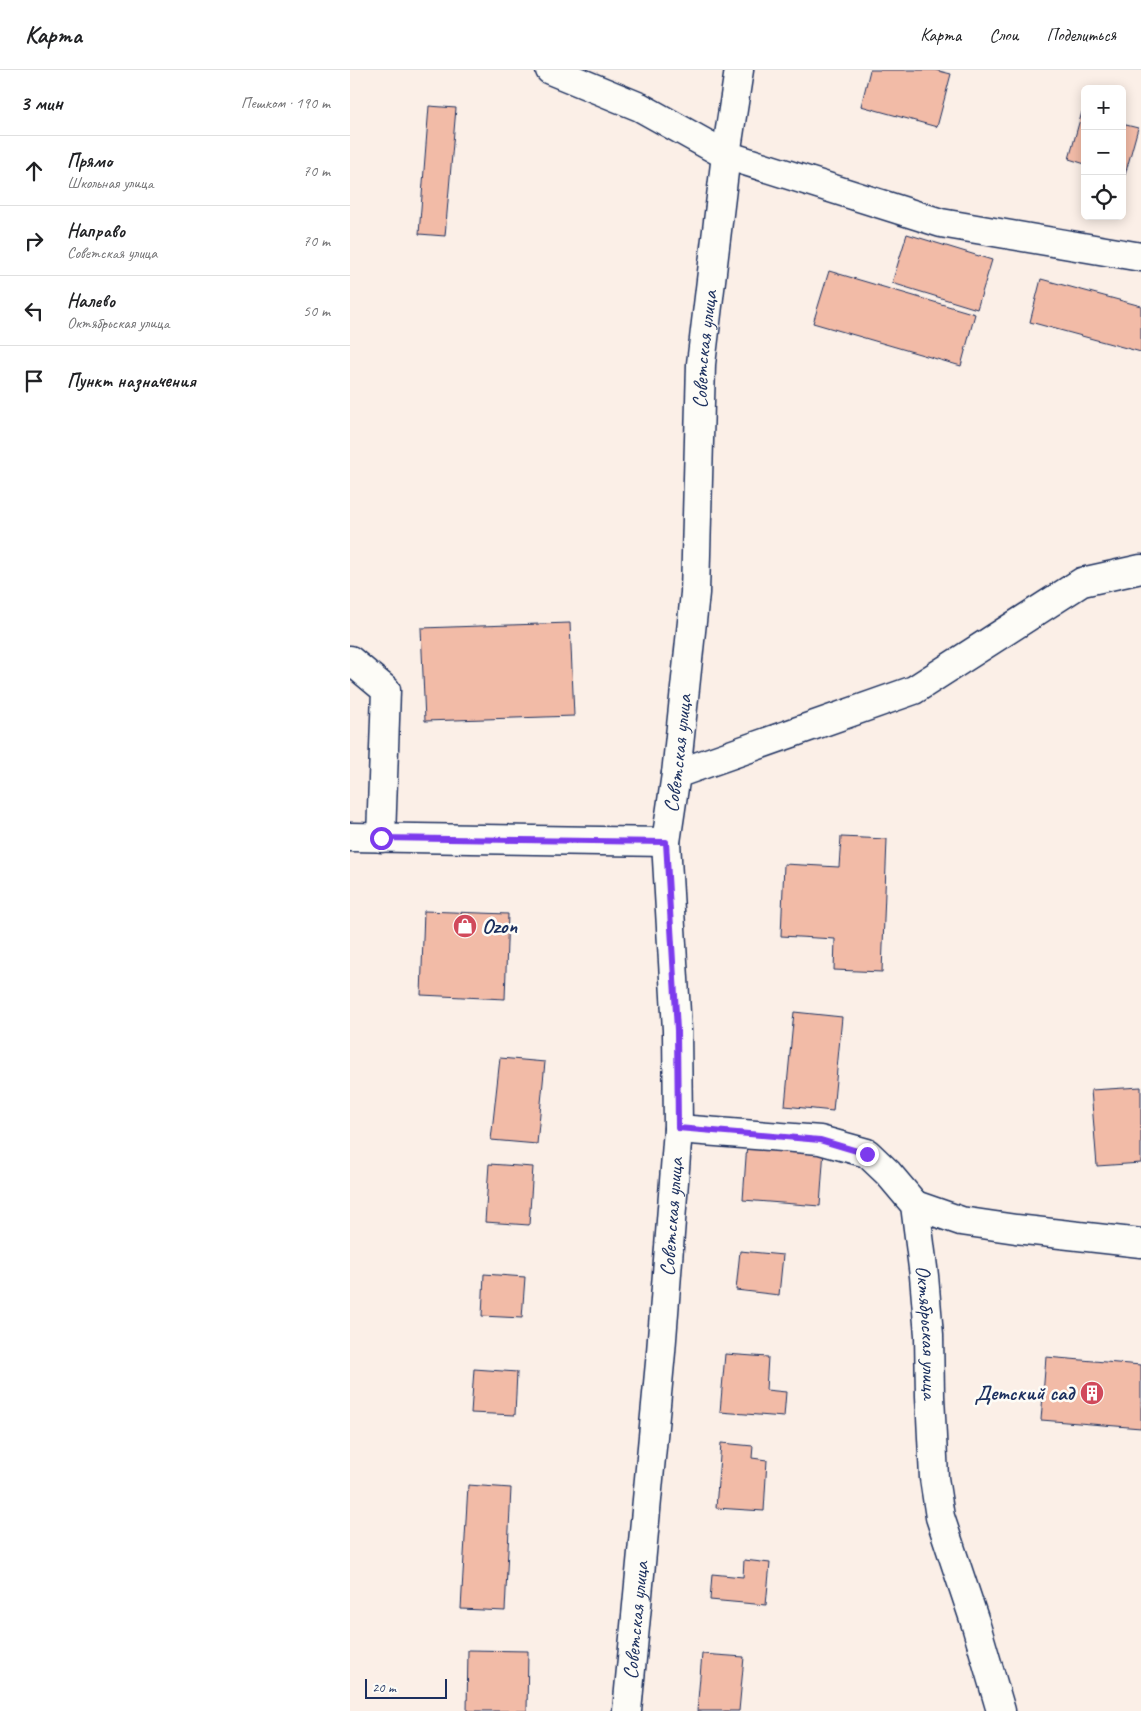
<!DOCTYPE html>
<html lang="ru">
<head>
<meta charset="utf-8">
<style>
  body { margin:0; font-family:Caveat,sans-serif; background:#f6f6f6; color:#202124 }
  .controls { position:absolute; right:15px; top:15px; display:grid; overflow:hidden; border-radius:8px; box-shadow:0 2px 12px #0003 }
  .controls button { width:45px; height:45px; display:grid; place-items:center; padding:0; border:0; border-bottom:1px solid #e0e0e0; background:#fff; color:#202124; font:25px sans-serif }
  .scale { position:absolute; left:15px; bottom:12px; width:82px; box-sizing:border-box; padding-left:5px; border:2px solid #1b2f5e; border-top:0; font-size:14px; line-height:18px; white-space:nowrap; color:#1b2f5e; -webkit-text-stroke:4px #fdfcf7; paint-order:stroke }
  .stop { position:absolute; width:15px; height:15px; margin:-11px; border:4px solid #7c3aed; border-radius:50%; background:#fff }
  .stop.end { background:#7c3aed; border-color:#fff; box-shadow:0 1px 5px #0008 }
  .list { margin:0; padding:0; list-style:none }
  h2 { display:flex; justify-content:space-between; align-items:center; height:65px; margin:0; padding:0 20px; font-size:21px }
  h2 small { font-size:16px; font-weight:400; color:#757577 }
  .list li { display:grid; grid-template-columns:32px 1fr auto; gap:15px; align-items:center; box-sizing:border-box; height:70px; padding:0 20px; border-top:1px solid #e0e0e0 }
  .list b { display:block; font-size:19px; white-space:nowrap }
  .list p { margin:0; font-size:16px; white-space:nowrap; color:#757577 }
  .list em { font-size:16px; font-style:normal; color:#757577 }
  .icon { flex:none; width:28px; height:28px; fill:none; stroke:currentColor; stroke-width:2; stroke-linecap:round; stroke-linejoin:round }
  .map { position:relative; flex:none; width:791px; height:1641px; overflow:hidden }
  header { display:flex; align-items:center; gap:30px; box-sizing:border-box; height:70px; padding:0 25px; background:#fff; border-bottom:1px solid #e0e0e0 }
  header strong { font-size:24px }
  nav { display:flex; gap:28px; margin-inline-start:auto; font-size:18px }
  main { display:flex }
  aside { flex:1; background:#fff }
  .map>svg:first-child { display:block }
</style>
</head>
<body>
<header>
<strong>Карта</strong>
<nav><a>Карта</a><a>Слои</a><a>Поделиться</a></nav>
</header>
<main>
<aside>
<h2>3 мин<small>Пешком · 190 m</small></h2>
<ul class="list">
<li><svg class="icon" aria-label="ahead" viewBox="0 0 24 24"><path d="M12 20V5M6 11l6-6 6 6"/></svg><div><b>Прямо</b><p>Школьная улица</p></div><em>70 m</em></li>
<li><svg class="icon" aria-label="right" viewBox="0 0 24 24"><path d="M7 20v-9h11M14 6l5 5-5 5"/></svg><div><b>Направо</b><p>Советская улица</p></div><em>70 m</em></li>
<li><svg class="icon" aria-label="left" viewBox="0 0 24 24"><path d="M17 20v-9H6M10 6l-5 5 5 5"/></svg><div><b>Налево</b><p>Октябрьская улица</p></div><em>50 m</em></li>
<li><svg class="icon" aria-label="arrive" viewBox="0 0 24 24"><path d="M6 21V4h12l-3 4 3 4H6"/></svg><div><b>Пункт назначения</b></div></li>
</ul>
</aside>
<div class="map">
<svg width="791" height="1641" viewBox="0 0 791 1641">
  <rect width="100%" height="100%" fill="#fbefe7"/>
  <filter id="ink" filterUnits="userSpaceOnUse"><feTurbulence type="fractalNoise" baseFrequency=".02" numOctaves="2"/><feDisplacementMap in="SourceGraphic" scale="10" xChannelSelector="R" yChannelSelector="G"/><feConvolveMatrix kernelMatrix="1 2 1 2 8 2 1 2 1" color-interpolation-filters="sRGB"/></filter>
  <g filter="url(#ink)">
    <path fill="#f2bba7" stroke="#1b2f5e" d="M520,0H585L601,4L587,57L511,36Z
      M79,36L106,38L95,166L69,164Z
      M732,42L735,43V94L719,89Z
      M772,54L788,58L775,105H772Z
      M557,164L642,190L627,239L542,213Z
      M479,201L625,244L611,296L463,253Z
      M691,209L791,236V282L680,252Z
      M220,553L224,646L75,651L71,558Z
      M491,767L537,769L532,902L484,900L485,869L431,866L434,794L489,797Z
      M74,841L158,844L155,929L71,925Z
      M444,942L492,947L483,1041L435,1036Z
      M150,988L195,992L187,1074L141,1070Z
      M791,1017V1093L747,1096L741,1020Z
      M397,1073L474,1079L470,1136L393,1130Z
      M139,1094L183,1097L179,1155L135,1152Z
      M390,1181L433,1185L429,1225L386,1220Z
      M134,1204L175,1207L172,1248L132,1246Z
      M375,1284L418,1287L416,1320L436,1322L434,1347L370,1342Z
      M696,1287L791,1295V1358L691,1350Z
      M124,1299L167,1302L165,1345L121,1343Z
      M371,1373L403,1376L402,1388L417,1390L414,1441L366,1438Z
      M118,1415L161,1418L155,1541L111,1539Z
      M394,1490L420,1493L416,1535L360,1530L362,1504L393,1507Z
      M118,1580L178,1581L177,1641H117Z
      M352,1584L394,1587L389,1641H347Z"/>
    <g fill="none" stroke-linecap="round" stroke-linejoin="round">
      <g stroke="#1b2f5e" stroke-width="31">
        <g id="minor">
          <path d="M200,0L290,37L376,85L591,153L791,187"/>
          <path d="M0,590L36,620L31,768"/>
          <path d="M326,704L564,620L732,512L791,499"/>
          <path d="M0,767L316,772"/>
          <path id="s1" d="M328,1059L470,1070L517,1083L538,1103L565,1135L574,1206L579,1265L580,1326L584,1408L590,1447L625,1552L651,1641"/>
          <path d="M565,1135L611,1151L666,1159L791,1173"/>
          <path id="s2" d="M277,1641L311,1282L328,1059L327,960L316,772L326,704L345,523L351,294L376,85L389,0"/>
        </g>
      </g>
      <use href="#minor" stroke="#fdfcf7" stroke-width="28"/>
    </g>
  </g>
  <g fill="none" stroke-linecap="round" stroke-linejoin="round" filter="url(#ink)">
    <path stroke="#7c3aed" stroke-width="6" d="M31,768L316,772L327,960L328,1058L470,1070L517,1084"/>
  </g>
  <defs>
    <g id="shop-disc" transform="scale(1.25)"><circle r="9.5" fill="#d1495b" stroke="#fdfcf7"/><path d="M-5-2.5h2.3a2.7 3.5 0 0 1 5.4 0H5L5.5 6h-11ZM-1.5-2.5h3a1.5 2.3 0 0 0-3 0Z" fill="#fff"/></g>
    <g id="building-disc" transform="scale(1.25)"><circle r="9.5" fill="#d1495b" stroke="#fdfcf7"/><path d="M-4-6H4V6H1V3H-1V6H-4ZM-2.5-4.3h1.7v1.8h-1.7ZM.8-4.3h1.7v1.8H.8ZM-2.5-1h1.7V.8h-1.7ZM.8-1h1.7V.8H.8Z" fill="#fff"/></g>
  </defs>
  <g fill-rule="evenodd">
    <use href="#shop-disc" x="115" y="856"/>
    <use href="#building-disc" x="742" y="1323"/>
  </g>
  <g text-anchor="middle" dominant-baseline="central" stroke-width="5" stroke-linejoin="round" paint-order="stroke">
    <g font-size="21" fill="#1b2f5e" stroke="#fdfcf7">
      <text stroke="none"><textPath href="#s2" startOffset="1366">Советская улица</textPath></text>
      <text stroke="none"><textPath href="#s2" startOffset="961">Советская улица</textPath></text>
      <text stroke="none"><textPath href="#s2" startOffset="496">Советская улица</textPath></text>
      <text stroke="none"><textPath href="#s1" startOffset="390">Октябрьская улица</textPath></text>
      <text stroke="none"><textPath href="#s2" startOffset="91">Советская улица</textPath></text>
    </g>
    <g font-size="21" font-weight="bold" fill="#1b2f5e" stroke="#fdfcf7" text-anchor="start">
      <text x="132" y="856">Ozon</text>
      <text x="724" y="1323" text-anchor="end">Детский сад</text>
    </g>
  </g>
</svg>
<div class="controls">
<button>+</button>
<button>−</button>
<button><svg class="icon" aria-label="locate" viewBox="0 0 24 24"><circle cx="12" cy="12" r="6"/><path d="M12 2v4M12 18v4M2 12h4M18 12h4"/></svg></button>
</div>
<div class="scale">20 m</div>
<div class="stop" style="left:31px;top:768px"></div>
<div class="stop end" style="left:517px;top:1084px"></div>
</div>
</main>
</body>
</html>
